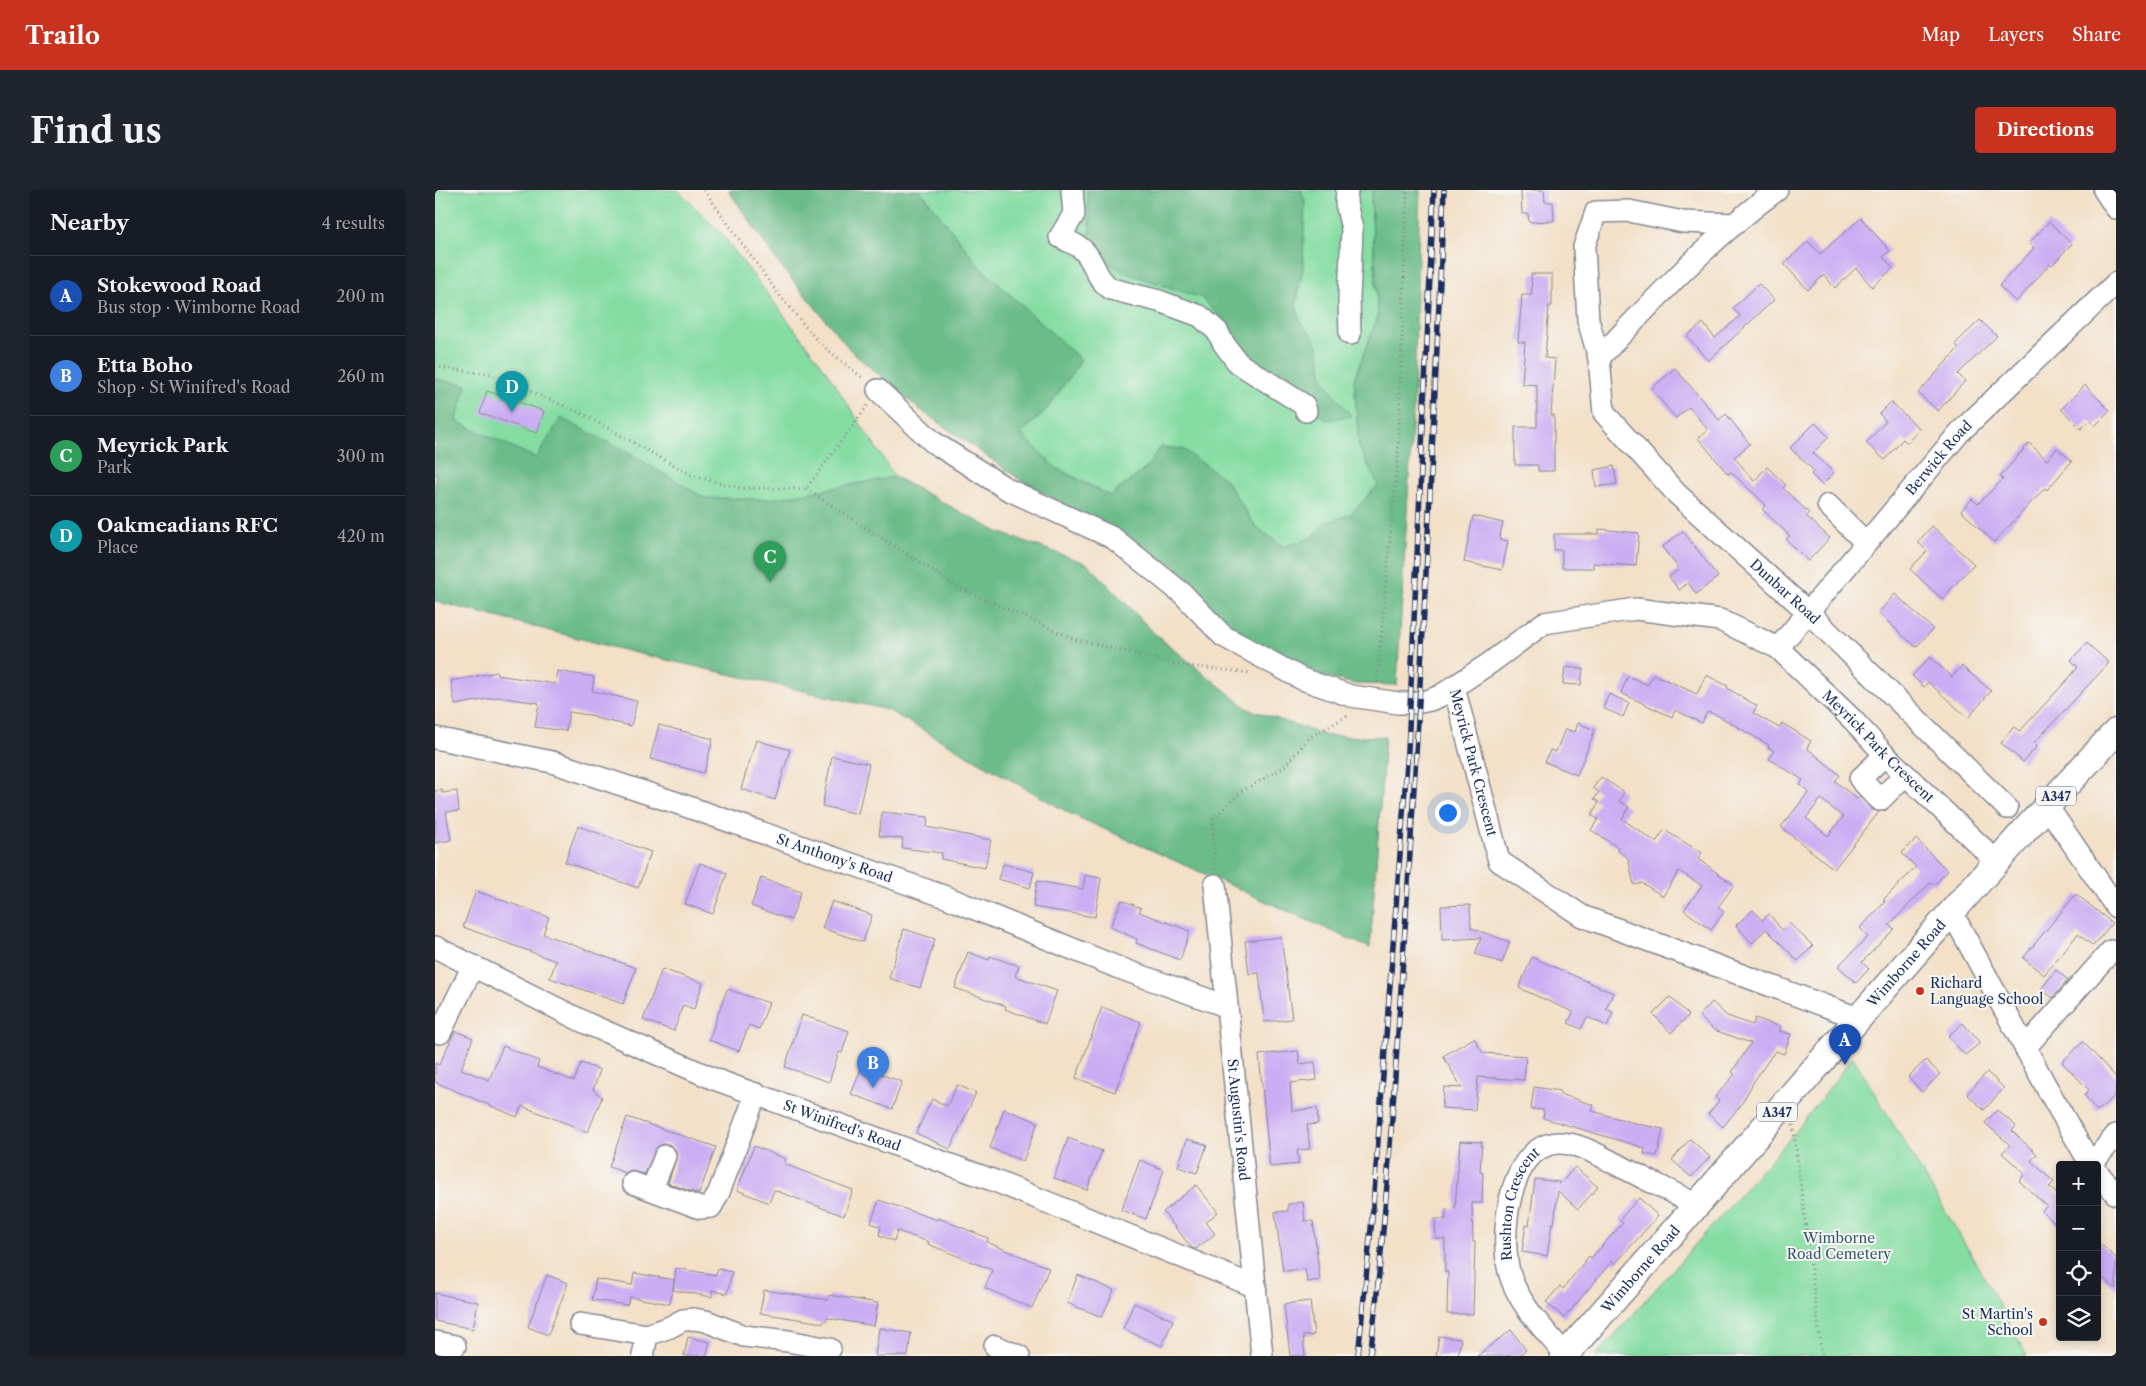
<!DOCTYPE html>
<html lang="en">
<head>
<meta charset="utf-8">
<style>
  body { margin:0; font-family:"Libre Caslon Text",serif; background:#20242c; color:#f1f3f6 }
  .controls { position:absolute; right:15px; bottom:15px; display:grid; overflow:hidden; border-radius:5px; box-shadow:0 2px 8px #0003 }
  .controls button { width:45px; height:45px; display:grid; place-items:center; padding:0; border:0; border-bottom:1px solid #363941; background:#171b24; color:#f1f3f6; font:25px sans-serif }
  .you { position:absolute; left:1012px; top:622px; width:18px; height:18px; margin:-12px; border:4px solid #fff; border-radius:50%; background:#1a73e8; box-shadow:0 0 0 8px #1a73e833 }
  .badge { display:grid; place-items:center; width:32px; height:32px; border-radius:50%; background:#c8321e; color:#fff; font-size:16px; font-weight:700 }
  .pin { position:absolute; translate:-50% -41px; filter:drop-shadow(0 1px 2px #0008) }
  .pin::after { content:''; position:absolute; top:26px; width:18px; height:15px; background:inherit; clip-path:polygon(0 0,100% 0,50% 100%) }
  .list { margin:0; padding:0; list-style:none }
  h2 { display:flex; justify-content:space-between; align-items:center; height:65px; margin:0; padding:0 20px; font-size:21px }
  h2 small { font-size:16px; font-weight:400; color:#9ea1a6 }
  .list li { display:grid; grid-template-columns:32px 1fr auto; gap:15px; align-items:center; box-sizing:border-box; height:80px; padding:0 20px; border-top:1px solid #363941 }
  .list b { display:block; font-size:19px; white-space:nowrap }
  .list p { margin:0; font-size:16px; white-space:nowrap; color:#9ea1a6 }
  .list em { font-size:16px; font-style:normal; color:#9ea1a6 }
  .icon { flex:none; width:28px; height:28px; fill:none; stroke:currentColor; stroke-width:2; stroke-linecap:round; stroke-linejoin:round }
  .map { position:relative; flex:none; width:1681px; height:1166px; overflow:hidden; border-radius:5px }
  header { display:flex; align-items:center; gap:30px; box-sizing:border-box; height:70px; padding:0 25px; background:#c8321e; color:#fff }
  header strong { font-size:24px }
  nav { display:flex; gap:28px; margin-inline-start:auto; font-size:18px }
  .intro { display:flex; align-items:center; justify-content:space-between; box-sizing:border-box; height:120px; padding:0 30px }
  h1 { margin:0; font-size:35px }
  .button { padding:12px 22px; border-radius:5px; background:#c8321e; color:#fff; font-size:18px; font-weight:700 }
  main { display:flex; gap:30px; padding:0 30px }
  aside { flex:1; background:#171b24; border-radius:5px; box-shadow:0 2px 8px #0003 }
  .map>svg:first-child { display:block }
</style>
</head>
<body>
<header>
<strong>Trailo</strong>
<nav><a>Map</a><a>Layers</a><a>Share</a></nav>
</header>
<div class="intro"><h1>Find us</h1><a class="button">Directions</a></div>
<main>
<aside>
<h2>Nearby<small>4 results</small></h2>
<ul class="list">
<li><span class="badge" style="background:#1a4fb4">A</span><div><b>Stokewood Road</b><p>Bus stop · Wimborne Road</p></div><em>200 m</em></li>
<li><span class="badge" style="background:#3f7fe0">B</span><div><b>Etta Boho</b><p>Shop · St Winifred's Road</p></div><em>260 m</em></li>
<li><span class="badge" style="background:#2e9e5b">C</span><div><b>Meyrick Park</b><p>Park</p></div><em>300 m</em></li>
<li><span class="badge" style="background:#0f9aa8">D</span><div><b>Oakmeadians RFC</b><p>Place</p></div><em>420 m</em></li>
</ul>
</aside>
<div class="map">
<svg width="1681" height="1166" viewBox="0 0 1681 1166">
  <rect width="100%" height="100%" fill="#f6f6f2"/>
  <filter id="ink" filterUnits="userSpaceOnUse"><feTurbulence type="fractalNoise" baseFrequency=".02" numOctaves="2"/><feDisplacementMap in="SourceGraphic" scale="10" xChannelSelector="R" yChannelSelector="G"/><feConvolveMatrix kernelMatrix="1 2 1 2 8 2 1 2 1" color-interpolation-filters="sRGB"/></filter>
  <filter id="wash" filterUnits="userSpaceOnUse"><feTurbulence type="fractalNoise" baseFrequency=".0096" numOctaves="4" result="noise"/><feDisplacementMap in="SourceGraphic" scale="20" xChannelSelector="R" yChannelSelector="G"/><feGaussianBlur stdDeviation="1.12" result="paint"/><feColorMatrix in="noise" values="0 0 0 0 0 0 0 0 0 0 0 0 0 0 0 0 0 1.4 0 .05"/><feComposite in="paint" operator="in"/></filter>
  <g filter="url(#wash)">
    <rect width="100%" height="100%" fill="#f3e0c7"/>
    <path fill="#85dda2" stroke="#508680" d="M0,0H243L285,42L387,175L460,287L563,342L653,374L720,444L813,519L892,546L950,547L935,758L636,624L453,520L197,462L0,411Z
      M485,0H938L936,11L943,127L919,189L924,257L943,295L916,324L890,333L878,347L848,357L820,336L790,289L726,258L709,280L675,306L621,278L586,243L612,219L646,170L545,77Z
      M1418,867L1536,1064L1592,1166H1161L1359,944Z"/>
    <path fill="#6cbc88" stroke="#447673" d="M293,0H485L545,77L646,170L612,219L586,243L621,278L675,306L709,280L726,257L748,259L790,289L820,336L849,357L878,347L890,333L916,324L943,295L924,257L919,189L943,127L936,11L938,0H985L979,204L962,495L921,494L889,487L862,475L796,438L692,348L590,293L483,218L417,162L345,75Z
      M652,0H866L870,11L868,79L861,115L866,133L880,149L883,156L888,189L916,226L891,230L827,179L796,140L767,108L691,83L656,63Z
      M0,189L32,195L21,231L101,268L126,228L197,265L270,308L336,309L460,287L563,342L653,374L720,444L813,519L892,546L950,547L935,758L636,624L453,520L197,462L0,411Z"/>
    <g id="blocks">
      <path fill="#cbadf3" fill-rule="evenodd" d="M1086,0H1109L1110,12H1118L1119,31L1094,32L1093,24H1087Z
        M1426,28L1455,61L1448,67L1458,78L1437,97L1421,78L1400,98L1389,85L1373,100L1349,74L1373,51L1385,64Z
        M1614,32L1637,54L1617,75L1615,74L1581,112L1564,96L1599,58L1594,53Z
        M1096,84H1117V116H1114L1110,168L1120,169L1116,225H1119V281H1103V275H1080V237H1102V195L1087,194L1090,152H1083L1087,105H1097Z
        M1324,94L1339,110L1273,171L1252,146L1268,133L1280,148L1305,126L1298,118Z
        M1545,130L1562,146L1523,184L1530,191L1503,221L1483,203L1524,158L1520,154Z
        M1240,178L1284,230L1291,224L1315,254L1299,267L1319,291L1332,277L1351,295L1348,298L1374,323L1371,326L1395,348L1373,371L1351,349L1355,346L1327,319L1331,315L1296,282L1293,284L1263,248L1273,240L1254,217L1241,228L1216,199Z
        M1650,195L1675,221L1660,236L1655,230L1646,239L1626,219Z
        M52,201L109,221L102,243L45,223Z
        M1456,212L1485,239L1472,253L1468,249L1450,270L1431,253L1451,231L1444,224Z
        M1380,233L1394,247L1378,263L1399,283L1387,295L1376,284L1379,281L1355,258Z
        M1594,253L1612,270L1622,258L1637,271L1612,300L1610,298L1559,352L1526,321L1537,309L1543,314L1568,289L1565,287Z
        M1179,276L1182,294L1161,297L1159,280Z
        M1038,326L1068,333L1064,349L1073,351L1067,380L1029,372Z
        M1497,336L1539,374L1507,409L1475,379L1492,361L1483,352Z
        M1164,339L1204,343L1201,376L1158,373V378H1127V360H1119V344H1164Z
        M1248,341L1283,387L1261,404L1253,393L1244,400L1234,387L1244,379L1227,357Z
        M1460,404L1498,439L1481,457L1443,423Z
        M1652,453L1674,473L1599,553L1602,556L1588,572L1566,553L1579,537L1585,541L1634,488L1643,477L1636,470Z
        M1495,467L1517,487L1527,476L1556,501L1533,528L1493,492L1489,497L1477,486Z
        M1130,477L1148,479L1146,495L1128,494Z
        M122,481L159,487L157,501L202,511L196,536L160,528L161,526L134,522L131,541L100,537L104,513L63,507L20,515L16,491L62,482V485L120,494Z
        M1218,484L1262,504L1271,485L1293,496L1292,498L1322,516L1318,523L1344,538L1347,533L1376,551L1372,558L1405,585L1400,591L1422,609L1424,606L1436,619L1444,622L1399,679L1346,637L1374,602L1365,595L1368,590L1334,569L1339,561L1333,557L1334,555L1280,524L1272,522L1267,533L1240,520L1237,527L1186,503L1193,486L1213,495ZM1386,609L1408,627L1393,646L1371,628Z
        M1174,504L1194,513L1188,527L1168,518Z
        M1143,533L1160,540L1142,585L1110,572L1115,560L1121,562L1130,539L1140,542Z
        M224,535L278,549L269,583L215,569Z
        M321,550L355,560L340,610L306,599Z
        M397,566L434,574L423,624L387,616Z
        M1166,587L1189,602L1184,611L1194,617L1187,629L1221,652L1229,640L1267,663L1263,669L1299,695L1283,717L1289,722L1276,740L1249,720L1267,696L1244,681L1228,706L1207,693L1199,695L1193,668L1182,660L1184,658L1156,640L1163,629L1156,625L1164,612L1159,609L1164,602L1158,598Z
        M7,600V603L22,601L24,621L11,622L16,650L0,653V601Z
        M447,622L493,627L492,637L556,650L550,678L506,669L507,663L467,658L468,649L444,646Z
        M143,636L216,662L203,698L130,672Z
        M1481,649L1513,681L1499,695L1496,692L1454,735L1459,739L1427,772L1434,779L1421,793L1403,776L1433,747L1425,738L1450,712L1448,710L1481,677L1467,663Z
        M265,673L292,683L278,724L250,714Z
        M568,674L599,682L595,698L563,689Z
        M650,685L666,688L660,727L598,717L602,691L648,699Z
        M326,688L366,702L356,730L316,716Z
        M41,701L114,727L108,744L201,778L188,814L115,788L121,771L28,737Z
        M1641,704L1677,733L1658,756L1643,744L1609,785L1588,768Z
        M687,710L706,718L704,722L755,741L745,770L701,753L702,749L675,737Z
        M397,711L437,725L428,752L387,738Z
        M1035,715L1036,738L1075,752L1067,773L1040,764L1046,748L1007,750L1006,716Z
        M1318,720L1327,730L1334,724L1347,740L1354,733L1378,756L1363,771L1331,739L1317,753L1301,735Z
        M469,739L500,749L485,798L454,788Z
        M846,747L857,829L829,832L824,783L814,784L810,751Z
        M533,762L554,770L555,766L584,776L580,786L622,801L610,834L570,819L571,816L520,798Z
        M1097,767L1178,803L1171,819L1178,822L1172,836L1152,827L1146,839L1133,833L1138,822L1084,798Z
        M227,779L268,793L259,819L248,815L239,841L208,830Z
        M1621,780L1633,790L1618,808L1606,799Z
        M292,799L334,813L324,839L314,835L304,861L274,850Z
        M1235,807L1254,825L1236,843L1218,824Z
        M1277,812L1292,826L1318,835L1320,828L1346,837L1344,841L1356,844L1349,864L1340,861L1319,891L1306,915L1288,937L1273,924L1284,911L1280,907L1300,884L1297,882L1316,853L1279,840L1264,826Z
        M667,817L706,832L680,902L641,888Z
        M367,825L414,841L407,863L404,862L394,892L350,877Z
        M1528,833L1545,853L1530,865L1513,846Z
        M20,841L38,848L26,879L54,890L68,856L104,871L102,877L139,891L146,873L165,880L158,900L167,907L153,942L87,916L82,927L0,892V873L4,875Z
        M1039,848L1048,863L1091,866L1089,890L1043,887L1040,920L1007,918L1009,897L1027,898L1008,866Z
        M1648,852L1681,887V905L1662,921L1649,905L1654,900L1627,872Z
        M863,861L865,874L880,872L882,890L855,893L857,921L882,918L883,934L872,935L875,959L862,960L864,974L835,977L824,865Z
        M1491,870L1505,884L1487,902L1473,887Z
        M427,877L467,892L457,919L416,904Z
        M1552,882L1569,898L1549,920L1532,904Z
        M522,895L541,903L515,959L481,943L497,909L512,916Z
        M1099,897L1125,901V904L1159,915L1157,921L1203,934L1228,939L1222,966L1209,964L1210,958L1108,928L1109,920L1096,919Z
        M569,919L603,932L588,971L555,958Z
        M1562,920L1581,936L1577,941L1602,964L1596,971L1619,992L1614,997L1623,1005L1625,1002V1038L1607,1021L1612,1016L1584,991L1590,984L1567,963L1575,955L1550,933Z
        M192,927L281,957L264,1004L233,993L242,965L240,959L234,954H228L222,957L210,984L196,981L191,983L174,977Z
        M633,948L667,961L652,1000L619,988Z
        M752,949L772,955L762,983L743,977Z
        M1255,949L1275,967L1256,987L1237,970Z
        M1025,951L1047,952L1045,982L1048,983L1047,1013H1037L1038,1052H1040L1038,1124H1012L1013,1082H1010V1049H1001L1000,1029H1011V1019L1020,1018Z
        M319,956L351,969L349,974L418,1000L409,1026L339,1000L334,1013L302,1000Z
        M705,970L729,980L711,1029L686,1020Z
        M1140,977L1163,997L1143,1019L1123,1001L1119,1034L1117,1033L1112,1066L1087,1062L1091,1035L1094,1036L1100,989L1124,992V995Z
        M761,995L783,1022L771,1032L780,1044L761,1059L757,1058L728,1022Z
        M1204,1008L1223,1026L1180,1074L1177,1071L1129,1128L1111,1112L1125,1096L1128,1099L1154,1066L1156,1068L1188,1033L1184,1030Z
        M444,1010L502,1030L503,1028L553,1048L552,1052L614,1078L597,1118L550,1098L557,1080L493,1054L494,1052L462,1041L459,1051L444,1045L446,1037L436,1033Z
        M868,1012L870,1031H878L885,1090L872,1092L870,1079L848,1081L840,1022L853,1021V1014Z
        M1662,1051L1681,1068V1099L1662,1082Z
        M241,1078L281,1085L283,1079L297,1082L292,1104L277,1100V1107L238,1100Z
        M199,1083L239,1090L235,1114L195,1107L192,1115L157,1110L161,1089L197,1095Z
        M112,1085L133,1093L113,1145L93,1137Z
        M643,1085L679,1100L667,1127L632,1113Z
        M329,1100L393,1110L394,1105L443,1113L439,1136L393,1128L388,1133L325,1123Z
        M0,1103L43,1112L38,1139L0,1131Z
        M875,1111L879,1145L868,1146L870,1166H855L849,1114Z
        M699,1113L738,1130L727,1156L688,1139Z
        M444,1138L476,1143L473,1166H440Z
        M1076,1140L1091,1160L1083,1166H1042Z
        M1004,1146L1026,1149L1023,1166H1001Z
        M253,1147L275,1152L271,1166H249Z"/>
    </g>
  </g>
  <g filter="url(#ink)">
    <use href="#blocks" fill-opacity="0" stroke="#878892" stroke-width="1"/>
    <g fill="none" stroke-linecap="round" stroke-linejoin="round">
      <g stroke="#878892" stroke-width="24">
        <g id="minor">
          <path d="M637,0L639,24L625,47C632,51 644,55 649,61C661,74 660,88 676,99L724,111L765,126L782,141L789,154L803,173L869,215L871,221"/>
          <path d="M912,0L911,13L917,39L914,109L915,144"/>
          <path id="s1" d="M1342,0C1276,48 1220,109 1164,168L1169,223L1242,304L1374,423L1572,618"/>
          <path d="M1669,0L1681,18"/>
          <path d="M1164,168L1153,130L1149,57L1161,22L1194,21L1248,32L1300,34"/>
          <path id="s2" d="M443,200L498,252L572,299L678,348L748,404L788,446L867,489L916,506L963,513H981L995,510L1005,506L1055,473L1109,433L1201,419L1285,430L1343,458L1418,530L1450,565L1562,672"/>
          <path d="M1393,315L1431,353"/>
          <path id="s3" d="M1343,458L1525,242L1681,93"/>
          <path id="s4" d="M1019,497L1064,671L1147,726L1423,828"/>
          <path id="s5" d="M0,548L117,572L242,613L511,707L684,778L791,816"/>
          <path d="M1450,565L1425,589L1445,610L1470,585"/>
          <path d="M1612,616L1681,717"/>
          <path id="s6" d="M780,695L827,1166"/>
          <path d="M1516,721L1612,898L1656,975"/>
          <path id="s7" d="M0,757L151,833L279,889L560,991L821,1097"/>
          <path d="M5,843L38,776"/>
          <path d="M1590,858L1676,761"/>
          <path d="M1656,975L1681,945"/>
          <path d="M1662,982L1681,1004"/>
          <path d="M198,993L265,1018L276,1017L284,1002L321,904"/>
          <path d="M217,999L230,966"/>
          <path d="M145,1134L212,1145L235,1137L248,1130L259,1129L271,1131L309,1146L353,1151L395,1159"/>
          <path d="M0,1152L20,1156"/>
          <path d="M560,1156L584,1166"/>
          <path id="s8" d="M1130,1165C1111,1141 1086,1117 1076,1088C1063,1052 1072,954 1124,953C1146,953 1168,968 1187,977C1212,990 1237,1002 1262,1015"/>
          <path d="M208,1166L212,1145"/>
        </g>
      </g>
      <g stroke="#878892" stroke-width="29">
        <g id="major">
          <path id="s9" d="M1129,1166C1314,959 1490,744 1681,542"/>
        </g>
      </g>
      <path stroke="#878892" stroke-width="3" stroke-dasharray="1 4" stroke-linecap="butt" d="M269,0L341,101L384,153L429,189
        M0,177L55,184L146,223L256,285L305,298L371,299L433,215
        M371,299L524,398L639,449L745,475L816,483
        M942,492L963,264L972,0
        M780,679L778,629L807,601L848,578L875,547L914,525
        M1358,935L1387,1166"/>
      <use href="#minor" stroke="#fff" stroke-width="21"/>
      <use href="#major" stroke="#fff" stroke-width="26"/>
      <g stroke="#1b2f5e" stroke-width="5.5">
        <path id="rail" d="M923,1166L937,1029L973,560L999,0
          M935,1166C951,1034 959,901 968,768C986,512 998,256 1009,0"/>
      </g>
      <use href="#rail" stroke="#f6f6f2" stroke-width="4" stroke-dasharray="11" stroke-linecap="butt"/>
    </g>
  </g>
  <g fill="#c8321e" stroke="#f6f6f2" stroke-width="2">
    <circle cx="1485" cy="801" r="5"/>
    <circle cx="1608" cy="1132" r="5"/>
  </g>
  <g text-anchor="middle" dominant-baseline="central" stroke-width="4" stroke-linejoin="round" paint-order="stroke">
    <g fill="#f6f6f2" stroke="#5d6b8a" stroke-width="1">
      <rect x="1601" y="596.5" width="40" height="19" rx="4"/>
      <rect x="1322" y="912.5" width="40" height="19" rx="4"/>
    </g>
    <g font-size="12" font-weight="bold" fill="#1b2f5e">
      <text x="1621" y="606">A347</text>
      <text x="1342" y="922">A347</text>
    </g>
    <g font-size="14" fill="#1b2f5e" stroke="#f6f6f2">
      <text stroke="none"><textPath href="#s3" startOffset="249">Berwick Road</textPath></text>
      <text stroke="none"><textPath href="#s1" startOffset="555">Dunbar Road</textPath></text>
      <text stroke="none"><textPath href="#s2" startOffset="1170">Meyrick Park Crescent</textPath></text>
      <text stroke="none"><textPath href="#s4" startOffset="78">Meyrick Park Crescent</textPath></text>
      <text stroke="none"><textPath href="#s5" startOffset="418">St Anthony's Road</textPath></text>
      <text stroke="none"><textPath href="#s9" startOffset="521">Wimborne Road</textPath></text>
      <text stroke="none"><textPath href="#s6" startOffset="236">St Augustin's Road</textPath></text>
      <text stroke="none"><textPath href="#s7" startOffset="445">St Winifred's Road</textPath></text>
      <text stroke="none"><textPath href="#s8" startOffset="172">Rushton Crescent</textPath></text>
      <text stroke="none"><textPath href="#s9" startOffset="116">Wimborne Road</textPath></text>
    </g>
    <g font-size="14" fill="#1b2f5e" stroke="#f6f6f2" text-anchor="start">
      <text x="1495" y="793">Richard<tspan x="1495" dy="16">Language School</tspan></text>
      <text x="1598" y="1124" text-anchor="end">St Martin's<tspan x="1598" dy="16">School</tspan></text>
    </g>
    <g font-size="14" fill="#365a6f" stroke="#f6f6f2">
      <text x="1404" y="1048">Wimborne<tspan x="1404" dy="16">Road Cemetery</tspan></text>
    </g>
  </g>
</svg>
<div class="controls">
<button>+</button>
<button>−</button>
<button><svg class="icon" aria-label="locate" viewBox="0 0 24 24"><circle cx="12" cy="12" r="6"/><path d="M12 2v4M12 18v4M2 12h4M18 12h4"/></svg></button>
<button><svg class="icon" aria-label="layers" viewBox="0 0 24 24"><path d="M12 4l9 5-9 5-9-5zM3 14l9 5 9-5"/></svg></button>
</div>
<div class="you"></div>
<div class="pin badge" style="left:1410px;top:875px;background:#1a4fb4">A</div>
<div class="pin badge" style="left:438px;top:898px;background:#3f7fe0">B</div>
<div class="pin badge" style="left:335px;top:392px;background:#2e9e5b">C</div>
<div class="pin badge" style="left:77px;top:222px;background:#0f9aa8">D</div>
</div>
</main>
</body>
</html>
